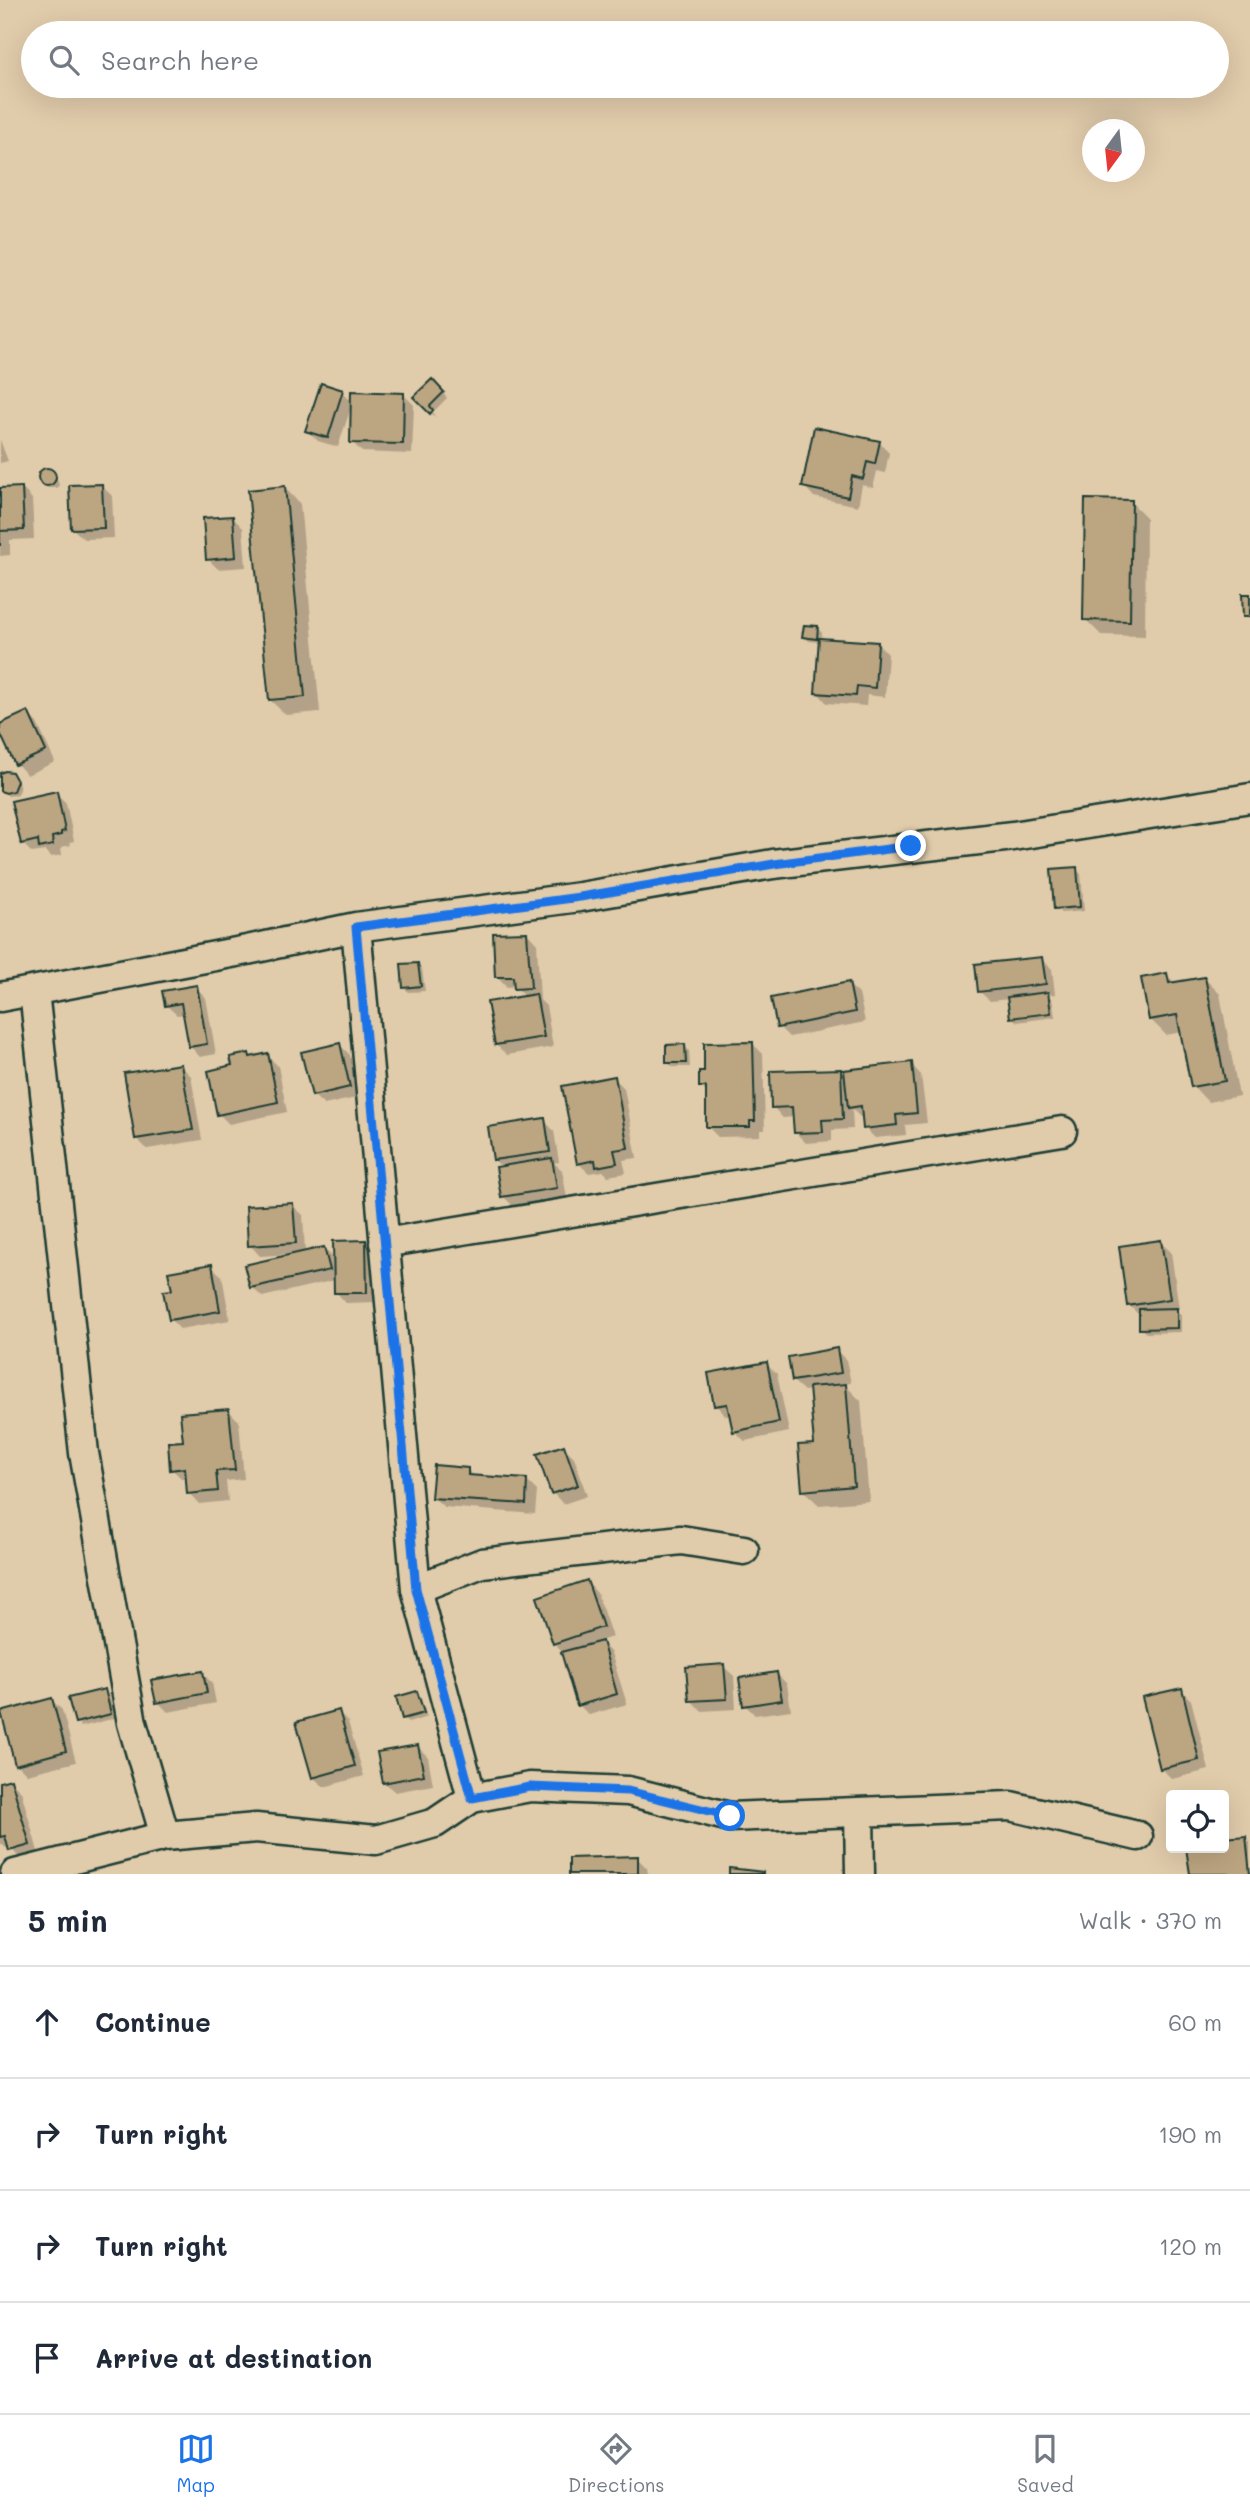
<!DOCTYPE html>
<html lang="en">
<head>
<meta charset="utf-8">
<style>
  body { margin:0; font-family:Mali,sans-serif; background:#f2f2f3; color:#1f2937 }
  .controls { position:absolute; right:21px; bottom:21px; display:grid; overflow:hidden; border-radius:7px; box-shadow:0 7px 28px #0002 }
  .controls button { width:63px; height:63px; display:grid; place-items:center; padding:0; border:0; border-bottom:2px solid #e0e1e3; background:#fff; color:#1f2937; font:35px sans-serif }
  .compass { position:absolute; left:1082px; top:119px; width:63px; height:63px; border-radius:50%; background:#fff; box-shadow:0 7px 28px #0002; rotate:195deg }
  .stop { position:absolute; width:21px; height:21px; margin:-16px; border:5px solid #1a73e8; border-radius:50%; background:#fff }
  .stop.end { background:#1a73e8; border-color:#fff; box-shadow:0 2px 7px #0008 }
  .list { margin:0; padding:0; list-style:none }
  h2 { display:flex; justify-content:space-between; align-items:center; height:91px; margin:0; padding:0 28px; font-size:30px }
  h2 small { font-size:23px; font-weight:400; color:#747a83 }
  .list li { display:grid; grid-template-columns:46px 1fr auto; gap:21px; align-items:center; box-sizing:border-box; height:112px; padding:0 28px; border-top:2px solid #e0e1e3 }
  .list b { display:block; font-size:26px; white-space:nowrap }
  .list em { font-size:23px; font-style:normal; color:#747a83 }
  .icon { flex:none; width:38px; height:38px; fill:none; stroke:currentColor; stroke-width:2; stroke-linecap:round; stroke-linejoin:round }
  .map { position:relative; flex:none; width:1250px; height:1874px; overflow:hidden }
  .search { position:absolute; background:#fff; box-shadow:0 7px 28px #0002; left:21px; right:21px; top:21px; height:77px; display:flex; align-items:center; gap:18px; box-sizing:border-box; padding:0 24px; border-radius:38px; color:#747a83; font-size:26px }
  .sheet { height:539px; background:#fff }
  nav { display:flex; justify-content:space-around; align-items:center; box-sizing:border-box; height:98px; border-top:2px solid #e0e1e3; background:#fff; font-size:19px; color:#747a83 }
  nav a { display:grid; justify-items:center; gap:4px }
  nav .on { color:#1a73e8 }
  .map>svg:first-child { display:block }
</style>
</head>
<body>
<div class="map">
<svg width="1250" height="1874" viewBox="0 0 1250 1874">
  <rect width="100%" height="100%" fill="#e0cbaa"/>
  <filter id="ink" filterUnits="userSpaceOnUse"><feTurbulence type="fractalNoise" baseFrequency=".0143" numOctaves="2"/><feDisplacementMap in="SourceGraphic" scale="14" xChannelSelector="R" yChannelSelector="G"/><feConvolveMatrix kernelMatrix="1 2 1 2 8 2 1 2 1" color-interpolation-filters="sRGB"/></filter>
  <g filter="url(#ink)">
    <path fill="#0003" d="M432,382L447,398L433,412L435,417L416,397Z
      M342,392L353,403L403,394L414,405L412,454L362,452L352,442V404L338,447L318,441L307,430Z
      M0,440L8,461L0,463Z
      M879,442L889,453L885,473L877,471L873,488L862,485L858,506L814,497L804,486Z
      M47,469L56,476L59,485L57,488H48L42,483L40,474Z
      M102,486L112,496L114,538L84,539L73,529Z
      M22,488L32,499L34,539L10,540V555L0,556V489Z
      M285,488L300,504L320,712L286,715L270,700Z
      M1131,502L1146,517L1145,636L1101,635L1085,619Z
      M233,518L243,528L246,567L218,569L208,559Z
      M817,628L822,633L821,640L878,644L888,654L885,697L867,695L866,706L827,703L817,692L820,642L809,641L804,636Z
      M27,713L37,723L55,762L27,775L17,764L0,726Z
      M13,776L18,781L20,790L17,795L8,796L0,788V777Z
      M56,793L66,803L74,841L70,842L71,845L61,847L62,855L51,857L45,851L32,853L22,843Z
      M1076,869L1081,874L1084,911L1061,913L1056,908Z
      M527,933L537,944L540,1000L546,1006L553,1047L507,1055L496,1045L525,997L515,986L507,987L497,976Z
      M1042,959L1052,969L1055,994L1048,995L1052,999L1055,1017L1017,1022L1012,1017L1009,999L990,1001L979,991Z
      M418,964L422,969L425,991L409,992L404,988Z
      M1167,975L1176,984L1204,978L1220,994L1239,1096L1208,1102L1193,1086L1182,1032L1166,1035L1150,1019Z
      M848,984L859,994L865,1022L789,1037L779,1027Z
      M196,987L206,998L216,1054L200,1057L190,1046L185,1014L177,1015L166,1005Z
      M753,1044L763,1054L765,1130H760V1136L718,1137L708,1127L707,1093L701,1087L706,1073Z
      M340,1045L350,1055L360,1097L324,1105L313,1095Z
      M685,1046L689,1051L690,1067H673L668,1063Z
      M248,1055L252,1059L267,1055L278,1066L287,1112L229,1124L219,1114Z
      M911,1064L921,1075L927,1123L905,1125L906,1135L875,1138L865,1128L864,1117H860L852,1109L853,1129L832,1130V1141L806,1143L795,1132V1117L783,1118L773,1107L841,1071L847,1077Z
      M181,1066L191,1076L202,1140L147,1149L137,1139Z
      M614,1078L624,1088L637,1158L623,1160L626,1173L608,1176L603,1171L589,1173L578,1163Z
      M544,1120L554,1131L559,1162L554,1163L562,1170L567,1198L513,1206L503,1196V1168L494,1160Z
      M292,1205L303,1215L305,1253L324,1248L335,1260L365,1242L375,1252L376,1302L346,1303L336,1292L335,1280L262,1297L252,1287L292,1256V1254L260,1256L250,1245Z
      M1160,1242L1171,1252L1179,1309L1176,1310L1181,1315V1332L1146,1333L1141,1329L1139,1315L1129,1305Z
      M211,1266L222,1276L230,1320L180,1329L170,1319L174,1291Z
      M836,1350L846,1360L851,1383L844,1384L861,1401L869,1501L819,1505L803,1490L815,1446L811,1390L804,1391L793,1381Z
      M766,1364L777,1374L789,1432L745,1441L734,1431L731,1415L726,1416L716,1405Z
      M228,1410L239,1421L244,1479L226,1481L228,1501L199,1504L189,1493L188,1479H182L172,1469L185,1442Z
      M564,1447L574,1457L587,1496L563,1504L553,1493L539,1455Z
      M468,1470L476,1478L527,1481L537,1491L535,1514L444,1507L433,1497Z
      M587,1582L597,1593L612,1637L600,1641L611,1653L627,1704L589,1715L579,1705L564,1653L554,1643Z
      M723,1666L734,1676L736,1709L701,1711L691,1700Z
      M202,1673L212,1683L216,1703L168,1712L158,1702Z
      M777,1674L787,1684L791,1710L755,1715L745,1705Z
      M1181,1690L1191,1700L1209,1770L1172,1779L1161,1768Z
      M104,1691L109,1695L115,1718L81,1727L77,1722Z
      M417,1693L421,1698L427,1717L408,1723L404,1718Z
      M52,1700L62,1710L76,1762L27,1774L17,1764Z
      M338,1712L348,1722L364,1776L324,1787L313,1777Z
      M418,1747L428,1757L433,1785L395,1792L384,1782Z
      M11,1781L21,1791L39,1855L21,1860L10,1847L6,1848L0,1843V1784Z
      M1245,1838L1250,1842V1874H1191L1188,1848H1224V1840Z
      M637,1858L647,1868L648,1874H571Z"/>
    <path fill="#bca581" stroke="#1f3d34" stroke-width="2" d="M432,379L444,392L430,406L433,410L430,414L413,397Z
      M321,383L343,390L328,438L305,431Z
      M351,391L404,393L403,444L350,443Z
      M814,427L880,441L875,464L867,462L863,479L852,476L848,497L802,487Z
      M38 477a9 9 0 1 1 18 0a9 9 0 1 1-18 0Z
      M102,484L104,528L71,529L69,485Z
      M285,486L305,697L269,700L248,490Z
      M22,487L24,530L0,531V546V488Z
      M1085,499L1132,500L1130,621L1083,620Z
      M233,516L236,557L206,560L203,518Z
      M1242,594H1250V617H1243Z
      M804,625L818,626L817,639L802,637Z
      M819,638L878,642L875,688L857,686L856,696L815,693Z
      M28,711L46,751L15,765L0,733V724Z
      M5,771L12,772L17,781L13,791L6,793L0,791V773Z
      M57,791L65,831L61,832V835L52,837L53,845L39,848L38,840L21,844L11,801Z
      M1077,867L1080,907L1054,909L1051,869Z
      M527,932L531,988L514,989L513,977H495L493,933Z
      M1042,957L1046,984L978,992L975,964Z
      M418,963L421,986L403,988L401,964Z
      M1167,973L1169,983L1205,977L1225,1081L1191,1087L1177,1015L1149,1020L1141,978Z
      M849,982L855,1012L777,1028L771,998Z
      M197,985L207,1044L189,1047L181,1003L165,1006L162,991Z
      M1048,992L1051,1013L1010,1018L1007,997Z
      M536,994L544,1037L495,1045L487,1002Z
      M753,1042L755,1121H750V1127H706V1087H699V1071H704V1043Z
      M340,1043L350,1087L312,1096L301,1052Z
      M685,1044L686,1063H666V1045Z
      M249,1053L250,1057L268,1053L278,1102L217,1115L208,1071L232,1065L230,1057Z
      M912,1062L917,1113L896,1115L897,1125L863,1129L861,1106L848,1108L844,1070Z
      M181,1064L193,1130L135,1139L124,1073Z
      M841,1069L843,1119L822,1120L823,1132L794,1133L792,1107L771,1108L770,1071Z
      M615,1076L628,1148L614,1150L617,1163L596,1167L595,1160L577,1164L562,1086Z
      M545,1118L550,1152L493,1160L488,1127Z
      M552,1158L557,1188L501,1197L496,1167Z
      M293,1203L296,1243L248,1246L246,1206Z
      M366,1240L367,1293H334L333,1241Z
      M1161,1240L1170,1299L1127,1306L1119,1246Z
      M324,1247L330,1270L250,1288L244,1265Z
      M212,1264L220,1311L169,1320L163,1291L172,1290L168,1272Z
      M1177,1308V1328L1139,1329V1309Z
      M837,1348L841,1373L792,1381L788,1357Z
      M767,1362L779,1422L733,1432L727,1404L714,1406L708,1373Z
      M846,1384L854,1486L802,1491L798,1445L814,1444L809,1387Z
      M229,1409L235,1470L216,1471L218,1491L187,1494L185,1468L170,1470L168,1442L183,1441L180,1413Z
      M564,1445L578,1485L551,1494L537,1454Z
      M434,1465L468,1468V1475L527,1479L526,1504L431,1498Z
      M587,1580L603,1627L553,1644L537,1597Z
      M602,1641L617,1694L577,1706L561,1652Z
      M724,1664L727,1699L689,1701L686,1667Z
      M203,1671L207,1693L156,1703L151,1680Z
      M777,1672L782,1700L743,1706L739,1678Z
      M1182,1688L1199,1760L1160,1769L1142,1697Z
      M105,1689L111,1714L75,1723L68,1698Z
      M417,1691L424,1713L402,1719L396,1697Z
      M52,1698L66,1751L15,1765L1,1712Z
      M339,1710L355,1766L312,1778L296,1722Z
      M418,1745L424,1775L383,1783L377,1752Z
      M11,1779L30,1845L9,1851L5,1836L0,1837V1782Z
      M1246,1836L1250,1874H1190L1186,1848H1224V1838Z
      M638,1856V1874H569V1858Z
      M729,1868L763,1872V1874H729Z"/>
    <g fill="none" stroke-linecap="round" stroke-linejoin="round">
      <g stroke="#1f3d34" stroke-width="33">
        <path id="street" d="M356,927L416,1589L472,1798
          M34,991L84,1453L132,1723L165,1836
          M0,997L247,950L356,927L580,897L773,864L1013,836L1250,798
          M384,1243L1062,1131
          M416,1589L482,1563L681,1540L744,1550
          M859,1812L860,1874
          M15,1874L165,1836L256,1828L376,1840L435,1823L472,1798L530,1787L628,1791L730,1817L1011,1806L1138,1836"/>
      </g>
      <use href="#street" stroke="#e0cbaa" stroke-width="28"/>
    </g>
  </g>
  <g fill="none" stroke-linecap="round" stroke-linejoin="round" filter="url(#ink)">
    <path stroke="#1a73e8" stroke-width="9" d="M730,1816L628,1791L530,1787L472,1798L416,1589L356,927L580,897L774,864L911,846"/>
  </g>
</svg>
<div class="controls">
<button><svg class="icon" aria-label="locate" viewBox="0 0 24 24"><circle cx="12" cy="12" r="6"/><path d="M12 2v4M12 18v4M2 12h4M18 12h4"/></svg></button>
</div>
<svg class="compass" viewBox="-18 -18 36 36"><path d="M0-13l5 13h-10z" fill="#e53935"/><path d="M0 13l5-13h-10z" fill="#747a83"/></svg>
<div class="stop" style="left:730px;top:1816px"></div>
<div class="stop end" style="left:911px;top:846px"></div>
<div class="search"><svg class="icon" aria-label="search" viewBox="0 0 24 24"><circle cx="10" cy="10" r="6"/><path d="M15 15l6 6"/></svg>Search here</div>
</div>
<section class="sheet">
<h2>5 min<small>Walk · 370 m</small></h2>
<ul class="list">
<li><svg class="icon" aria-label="ahead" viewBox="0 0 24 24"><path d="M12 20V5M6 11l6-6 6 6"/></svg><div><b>Continue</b></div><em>60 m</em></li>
<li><svg class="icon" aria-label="right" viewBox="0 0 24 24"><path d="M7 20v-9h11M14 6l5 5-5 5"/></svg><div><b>Turn right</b></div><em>190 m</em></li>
<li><svg class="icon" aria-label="right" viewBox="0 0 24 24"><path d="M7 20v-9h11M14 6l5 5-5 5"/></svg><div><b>Turn right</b></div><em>120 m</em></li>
<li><svg class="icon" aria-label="arrive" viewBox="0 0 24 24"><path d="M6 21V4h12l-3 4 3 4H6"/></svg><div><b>Arrive at destination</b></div></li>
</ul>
</section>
<nav>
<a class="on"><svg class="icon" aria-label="map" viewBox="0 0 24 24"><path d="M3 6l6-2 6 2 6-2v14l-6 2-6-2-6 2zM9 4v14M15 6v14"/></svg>Map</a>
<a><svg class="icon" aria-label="directions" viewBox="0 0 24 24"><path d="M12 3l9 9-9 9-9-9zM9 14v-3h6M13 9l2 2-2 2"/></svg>Directions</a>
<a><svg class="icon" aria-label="saved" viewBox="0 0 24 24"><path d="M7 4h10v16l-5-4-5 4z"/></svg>Saved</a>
</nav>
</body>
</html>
